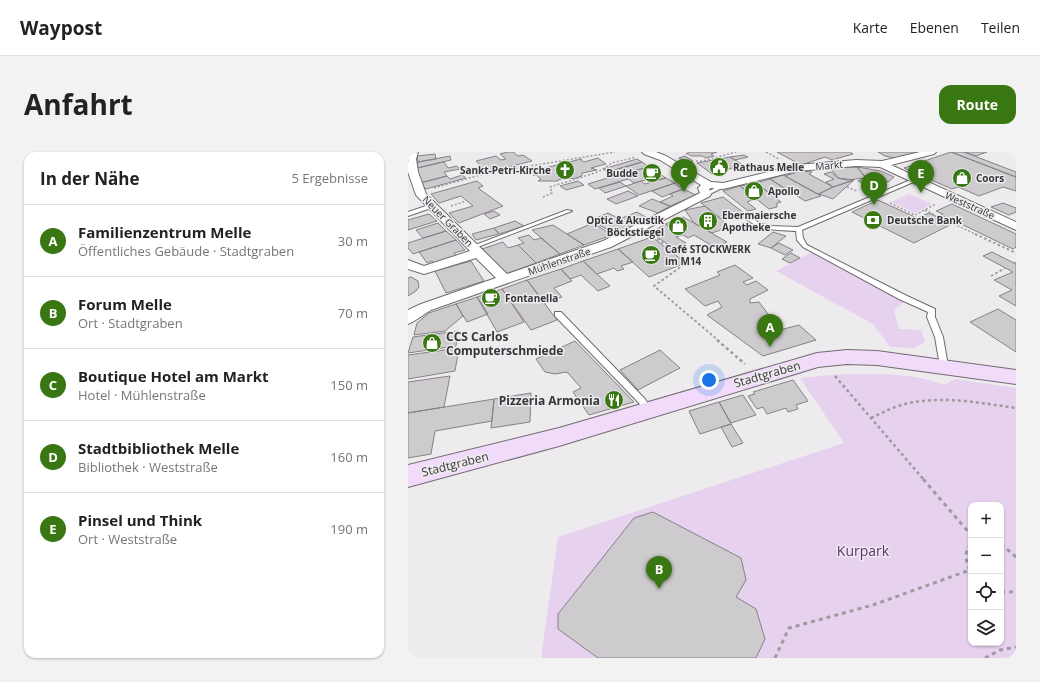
<!DOCTYPE html>
<html lang="de">
<head>
<meta charset="utf-8">
<style>
  body { margin:0; font-family:"Open Sans",sans-serif; background:#f2f2f2; color:#222 }
  .controls { position:absolute; right:12px; bottom:12px; display:grid; overflow:hidden; border-radius:8px; box-shadow:0 1px 3px #0004 }
  .controls button { width:36px; height:36px; display:grid; place-items:center; padding:0; border:0; border-bottom:1px solid #e0e0e0; background:#fff; color:#222; font:20px sans-serif }
  .you { position:absolute; left:301px; top:228px; width:14px; height:14px; margin:-10px; border:3px solid #fff; border-radius:50%; background:#1a73e8; box-shadow:0 0 0 6px #1a73e833 }
  .badge { display:grid; place-items:center; width:26px; height:26px; border-radius:50%; background:#397712; color:#fff; font-size:13px; font-weight:700 }
  .pin { position:absolute; translate:-50% -33px; filter:drop-shadow(0 1px 2px #0008) }
  .pin::after { content:''; position:absolute; top:21px; width:14px; height:12px; background:inherit; clip-path:polygon(0 0,100% 0,50% 100%) }
  .list { margin:0; padding:0; list-style:none }
  h2 { display:flex; justify-content:space-between; align-items:center; height:52px; margin:0; padding:0 16px; font-size:17px }
  h2 small { font-size:13px; font-weight:400; color:#767676 }
  .list li { display:grid; grid-template-columns:26px 1fr auto; gap:12px; align-items:center; box-sizing:border-box; height:72px; padding:0 16px; border-top:1px solid #e0e0e0 }
  .list b { display:block; font-size:15px; white-space:nowrap }
  .list p { margin:0; font-size:13px; white-space:nowrap; color:#767676 }
  .list em { font-size:13px; font-style:normal; color:#767676 }
  .icon { flex:none; width:22px; height:22px; fill:none; stroke:currentColor; stroke-width:2; stroke-linecap:round; stroke-linejoin:round }
  .map { position:relative; flex:none; width:608px; height:506px; overflow:hidden; border-radius:12px }
  header { display:flex; align-items:center; gap:24px; box-sizing:border-box; height:56px; padding:0 20px; background:#fff; border-bottom:1px solid #e0e0e0 }
  header strong { font-size:19px }
  nav { display:flex; gap:22px; margin-inline-start:auto; font-size:14px }
  .intro { display:flex; align-items:center; justify-content:space-between; box-sizing:border-box; height:96px; padding:0 24px }
  h1 { margin:0; font-size:28px }
  .button { padding:10px 18px; border-radius:12px; background:#397712; color:#fff; font-size:14px; font-weight:700 }
  main { display:flex; gap:24px; padding:0 24px }
  aside { flex:1; background:#fff; border-radius:12px; box-shadow:0 1px 3px #0004 }
  .map>svg:first-child { display:block }
</style>
</head>
<body>
<header>
<strong>Waypost</strong>
<nav><a>Karte</a><a>Ebenen</a><a>Teilen</a></nav>
</header>
<div class="intro"><h1>Anfahrt</h1><a class="button">Route</a></div>
<main>
<aside>
<h2>In der Nähe<small>5 Ergebnisse</small></h2>
<ul class="list">
<li><span class="badge">A</span><div><b>Familienzentrum Melle</b><p>Öffentliches Gebäude · Stadtgraben</p></div><em>30 m</em></li>
<li><span class="badge">B</span><div><b>Forum Melle</b><p>Ort · Stadtgraben</p></div><em>70 m</em></li>
<li><span class="badge">C</span><div><b>Boutique Hotel am Markt</b><p>Hotel · Mühlenstraße</p></div><em>150 m</em></li>
<li><span class="badge">D</span><div><b>Stadtbibliothek Melle</b><p>Bibliothek · Weststraße</p></div><em>160 m</em></li>
<li><span class="badge">E</span><div><b>Pinsel und Think</b><p>Ort · Weststraße</p></div><em>190 m</em></li>
</ul>
</aside>
<div class="map">
<svg width="608" height="506" viewBox="0 0 608 506">
  <rect width="100%" height="100%" fill="#eeebef"/>
  <path fill="#e6d1ef" fill-rule="evenodd" d="M501,42L524,52L507,61L483,50Z
    M404,100L496,150L486,158L491,177L513,178L517,190L506,196L482,195L465,172L368,119Z
    M435,222C469,222 504,220 536,233L547,227L608,236V506H133L150,385L436,291L392,226ZM563,353H593V491H563Z"/>
  <path fill="#cecbcf" stroke="#858286" d="M100,0H105L110,4L115,3L124,9L80,20L68,9L88,4L93,8L98,7L92,2Z
    M281,0H309L303,2L306,4L298,6L294,4H283L280,2H278Z
    M369,0H442L445,2L424,8L417,5L393,13Z
    M470,0H512L487,6L477,4Z
    M543,0L608,25V39L595,35L571,44L550,35L544,37L496,16Z
    M543,0H556L608,20V25Z
    M556,0H579L568,4Z
    M27,2L28,7L10,10L9,4Z
    M336,3L340,5L327,8L322,5Z
    M42,4L43,8L9,16L10,10Z
    M277,4L285,9L278,11L271,6Z
    M322,5L335,13L304,22L289,11Z
    M190,6L198,12L183,16L189,18L174,21V24L165,27L160,25L150,28V29H130L133,27L128,23H125L131,21L123,20L129,16H137L173,7H174L173,8L176,10Z
    M229,7L234,10L199,20L195,17Z
    M36,10L40,16L49,14L52,17L36,20L39,24L12,31L9,16Z
    M234,10L241,15L213,22L207,18Z
    M241,15L258,26L245,29L241,27L226,31L213,22Z
    M449,15L473,19L486,25L480,30L464,24L458,26Z
    M449,15L458,26L439,28L430,26L422,16Z
    M393,19L404,20L401,22L425,35L410,42L377,24Z
    M423,20L430,26L446,28L425,35L418,30L426,27L416,22Z
    M213,22L220,27L187,37L180,32Z
    M54,23L58,26L18,37L12,31L39,24L42,27Z
    M375,23L377,24L413,44L397,49L362,27Z
    M464,24L479,30L466,36L450,29Z
    M258,26L267,31L231,43L218,34L233,29L237,32Z
    M362,27L379,38L364,43L348,31Z
    M446,28L425,47L411,42L425,35Z
    M69,29L75,34L70,36L95,54L51,71L41,61L65,54L53,44L31,51L23,42Z
    M170,29L176,33L158,38L152,34Z
    M212,30L218,34L197,41L191,36Z
    M267,31L275,37L254,45L244,39Z
    M348,31L373,50L369,51V55L361,57L332,34Z
    M332,34L348,47L339,50L348,57L340,59L315,39Z
    M275,37L288,43L262,54L252,50L265,44L262,42Z
    M220,39L230,44L208,52L199,47Z
    M315,45L336,61L313,67L293,51Z
    M244,47L262,54L250,61L231,54Z
    M470,48L509,66L521,61L544,72L506,91L444,60Z
    M595,51L608,56V60L601,63L583,55Z
    M544,52L608,82V95L605,97L547,69H545L533,63L535,62L528,59Z
    M297,54L313,67L321,75L304,81L286,71L277,58Z
    M86,59L92,63L82,67L76,62Z
    M229,60L241,67L207,82L183,68L200,61L212,67Z
    M21,62L29,69L0,78V68Z
    M275,65L286,71L319,90L306,95L286,83L280,86L257,72Z
    M107,69L116,74L91,82L86,76Z
    M30,71L38,79L15,86L8,78Z
    M185,71L204,83L176,93L159,82Z
    M257,72L274,83L268,85L278,91L267,97L243,81Z
    M145,73L159,82L176,93L152,102L124,78Z
    M86,76L91,82L68,88L64,82Z
    M38,79L48,88L5,102L0,96V91Z
    M365,80L378,84L363,96L350,92Z
    M121,83L126,88L133,86L152,102L128,111L110,93L116,91L110,86Z
    M244,85L278,111L241,125L210,97Z
    M48,88L57,98L46,101L49,104L26,111L24,109L19,111L11,100Z
    M95,90L100,96L110,93L128,111L96,123L74,97Z
    M371,91L385,98L377,103L363,96Z
    M210,97L225,110L213,114L216,117L209,119L206,116L189,122L175,109Z
    M584,100L608,112V154L591,144L604,138L586,128L605,120L575,104Z
    M383,101L392,106L382,111L374,107Z
    M63,109L76,129L38,141L27,119Z
    M175,109L189,122L202,134L190,139L173,123L162,127L153,117Z
    M327,113L345,126L335,130L339,133L348,129L360,138L342,147V151L351,150L372,178L391,173L408,188L355,204L299,163L314,155L310,149L297,154L277,137L312,123L309,120Z
    M153,117L164,129L146,136L154,145L137,151L119,128Z
    M3,125L10,129L11,135L8,139L0,144V126Z
    M119,128L149,168L123,178L94,137Z
    M94,137L116,170L89,180L69,145Z
    M69,145L80,162L59,170L48,152Z
    M48,152L55,164L37,179L6,183L9,171L21,161Z
    M590,157L608,168V200L562,170Z
    M50,179L48,194L0,201L5,185Z
    M167,189L226,250L181,263L165,240L173,236L159,220L147,222L137,220L128,207Z
    M51,196L47,219L0,227V203Z
    M252,198L272,216L230,238L212,218Z
    M42,224L36,255L0,261V230Z
    M385,228L400,249L388,253L390,257L380,260L378,256L359,262L355,255L349,257L340,244L347,242L345,240Z
    M123,241L122,270L83,276L86,247Z
    M335,243L348,263L323,271L311,250Z
    M86,247L84,269L27,279L23,302L0,306V261Z
    M311,250L323,272L292,282L281,259Z
    M323,272L335,291L324,295L313,275Z
    M245,360L333,406L338,428L328,445L348,457L357,487L348,506H190L150,477V462L226,366Z"/>
  <g fill="none" stroke-linecap="round" stroke-linejoin="round">
    <g stroke="#6f6c70" stroke-width="2">
      <path id="lane" d="M505,27L510,28L394,78L395,86L399,93L497,143L527,157V165L535,185L540,214L536,217L532,214L527,185L519,165L520,160L491,147L395,95L389,88L388,79C368,78 350,79 335,64L340,63L351,71L361,74L390,75Z
        M313,33L318,34L300,43L295,42Z
        M24,52L26,53V55L0,64V60Z
        M159,58L164,59L67,96L62,95Z
        M147,160H153L237,247L244,259L242,261H236L231,251L147,164Z"/>
    </g>
    <g stroke="#6f6c70" stroke-width="2">
      <path id="street" d="M0,0H10L8,7L10,20L18,42L99,122L195,89L292,41L290,36L293,33L252,8L236,2L234,0H248L258,4L303,30L315,31L389,13L448,8L474,9L512,0H528L526,2L483,13L608,70V78L472,15L448,14L389,19L315,37L303,36L301,37L303,42L302,44L203,95L23,158C16,162 6,170 0,172V158L13,152L88,126L68,106L16,122L0,117V108L16,114L62,99L8,43L0,20Z"/>
    </g>
    <g stroke="#6f6c70" stroke-width="2">
      <path id="secondary" d="M439,198L469,199L608,218V232L469,213L439,212L410,215L151,294L0,335V313L151,276L409,201Z"/>
    </g>
    <path stroke="#9d9b9e" stroke-width="1.5" stroke-dasharray="2 2" stroke-linecap="butt" d="M358,0L371,7
      M288,9H295L328,0
      M439,35L449,39
      M26,36L79,21L207,0
      M135,45L144,41L142,35L190,20L204,11L228,5
      M482,51L507,63L528,52
      M43,54L58,49
      M517,58L569,83"/>
    <path stroke="#9d9b9e" stroke-width="2" stroke-dasharray="2.5 2.5" stroke-linecap="butt" d="M567,82L608,101
      M245,84L281,109L246,134L311,189
      M606,111H608
      M583,124L597,116"/>
    <path stroke="#9d9b9e" stroke-width="2.5" stroke-dasharray="3 3" stroke-linecap="butt" d="M309,188L337,212
      M427,224L516,328
      M463,266C474,261 485,255 497,252C534,243 572,251 608,256"/>
    <path stroke="#9d9b9e" stroke-width="3" stroke-dasharray="4 4" stroke-linecap="butt" d="M515,327L563,383
      M563,392C555,400 558,411 563,420
      M593,392L608,405
      M593,440H603L608,437
      M367,506L381,476L465,453L562,418
      M577,506L592,498L608,495"/>
    <use href="#lane" fill="#fff" fill-rule="evenodd"/>
    <use href="#street" fill="#fff" fill-rule="evenodd"/>
    <use href="#secondary" fill="#f2dbfa" fill-rule="evenodd"/>
  </g>
  <defs>
    <g id="civic-disc" transform="scale(1)"><circle r="9.5" fill="#397712" stroke="#eeebef"/><path d="M-.6-6.5H3V-4.5H.6V-3L4-1V1h2V6H-6V1h2V-1L-.6-3ZM-1.2 2.5V6h2.4V2.5Z" fill="#fff"/></g>
    <g id="church-disc" transform="scale(1)"><circle r="9.5" fill="#397712" stroke="#eeebef"/><path d="M-1.2-6h2.4v3.5h3.3v2.4h-3.3V6h-2.4V-.1h-3.3v-2.4h3.3Z" fill="#fff"/></g>
    <g id="cafe-disc" transform="scale(1)"><circle r="9.5" fill="#397712" stroke="#eeebef"/><path d="M-5.5-4.5H6V0H3Q3 3.5 0 3.5H-2.5Q-5.5 3.5-5.5 0ZM3-3.2v2h1.7v-2ZM-6 4.5H4V6H-6Z" fill="#fff"/></g>
    <g id="shop-disc" transform="scale(1)"><circle r="9.5" fill="#397712" stroke="#eeebef"/><path d="M-5-2.5h2.3a2.7 3.5 0 0 1 5.4 0H5L5.5 6h-11ZM-1.5-2.5h3a1.5 2.3 0 0 0-3 0Z" fill="#fff"/></g>
    <g id="bank-disc" transform="scale(1)"><circle r="9.5" fill="#397712" stroke="#eeebef"/><path d="M-6-4H6V4H-6ZM0-2.3a2.3 2.3 0 1 0 0 4.6a2.3 2.3 0 1 0 0-4.6Z" fill="#fff"/></g>
    <g id="building-disc" transform="scale(1)"><circle r="9.5" fill="#397712" stroke="#eeebef"/><path d="M-4-6H4V6H1V3H-1V6H-4ZM-2.5-4.3h1.7v1.8h-1.7ZM.8-4.3h1.7v1.8H.8ZM-2.5-1h1.7V.8h-1.7ZM.8-1h1.7V.8H.8Z" fill="#fff"/></g>
    <g id="restaurant-disc" transform="scale(1)"><circle r="9.5" fill="#397712" stroke="#eeebef"/><path d="M-5-6h1v4h1v-4h1v4h1v-4h1v5L-1.5 .5V6h-2V.5L-5-1ZM5-6V6H3V1.5H1.5Q1.5-4 5-6Z" fill="#fff"/></g>
  </defs>
  <g fill-rule="evenodd">
    <use href="#civic-disc" x="311" y="15"/>
    <use href="#church-disc" x="157" y="18"/>
    <use href="#cafe-disc" x="244" y="21"/>
    <use href="#shop-disc" x="554" y="26"/>
    <use href="#shop-disc" x="346" y="39"/>
    <use href="#bank-disc" x="465" y="68"/>
    <use href="#building-disc" x="300" y="69"/>
    <use href="#shop-disc" x="270" y="74"/>
    <use href="#cafe-disc" x="243" y="103"/>
    <use href="#cafe-disc" x="83" y="146"/>
    <use href="#shop-disc" x="24" y="191"/>
    <use href="#restaurant-disc" x="206" y="248"/>
  </g>
  <g text-anchor="middle" dominant-baseline="central" stroke-width="3" stroke-linejoin="round" paint-order="stroke">
    <g font-size="10" fill="#363537" stroke="#eeebef">
      <text transform="translate(421 13) rotate(-5)">Markt</text>
      <text transform="translate(562 53) rotate(24)">Weststraße</text>
      <text transform="translate(40 69) rotate(45)">Neuer Graben</text>
      <text transform="translate(151 109) rotate(-19)">Mühlenstraße</text>
    </g>
    <g font-size="10" font-weight="bold" fill="#363537" stroke="#eeebef" text-anchor="start">
      <text x="325" y="15">Rathaus Melle</text>
      <text x="143" y="18" text-anchor="end">Sankt-Petri-Kirche</text>
      <text x="230" y="21" text-anchor="end">Budde</text>
      <text x="568" y="26">Coors</text>
      <text x="360" y="39">Apollo</text>
      <text x="314" y="63">Ebermaiersche<tspan x="314" dy="12">Apotheke</tspan></text>
      <text x="256" y="68" text-anchor="end">Optic &amp; Akustik<tspan x="256" dy="12">Böckstiegel</tspan></text>
      <text x="479" y="68">Deutsche Bank</text>
      <text x="257" y="97">Café STOCKWERK<tspan x="257" dy="12">im M14</tspan></text>
      <text x="97" y="146">Fontanella</text>
    </g>
    <g font-size="12" font-weight="bold" fill="#363537" stroke="#eeebef" text-anchor="start">
      <text x="38" y="184">CCS Carlos<tspan x="38" dy="14">Computerschmiede</tspan></text>
      <text x="192" y="248" text-anchor="end">Pizzeria Armonia</text>
    </g>
    <g font-size="12" fill="#363537" stroke="#eeebef">
      <text transform="translate(359 222) rotate(-16)">Stadtgraben</text>
      <text transform="translate(47 312) rotate(-14)">Stadtgraben</text>
    </g>
    <g font-size="14" fill="#5f336f" stroke="#eeebef">
      <text x="455" y="398">Kurpark</text>
    </g>
  </g>
</svg>
<div class="controls">
<button>+</button>
<button>−</button>
<button><svg class="icon" aria-label="locate" viewBox="0 0 24 24"><circle cx="12" cy="12" r="6"/><path d="M12 2v4M12 18v4M2 12h4M18 12h4"/></svg></button>
<button><svg class="icon" aria-label="layers" viewBox="0 0 24 24"><path d="M12 4l9 5-9 5-9-5zM3 14l9 5 9-5"/></svg></button>
</div>
<div class="you"></div>
<div class="pin badge" style="left:362px;top:195px">A</div>
<div class="pin badge" style="left:251px;top:437px">B</div>
<div class="pin badge" style="left:276px;top:40px">C</div>
<div class="pin badge" style="left:466px;top:53px">D</div>
<div class="pin badge" style="left:513px;top:41px">E</div>
</div>
</main>
</body>
</html>
